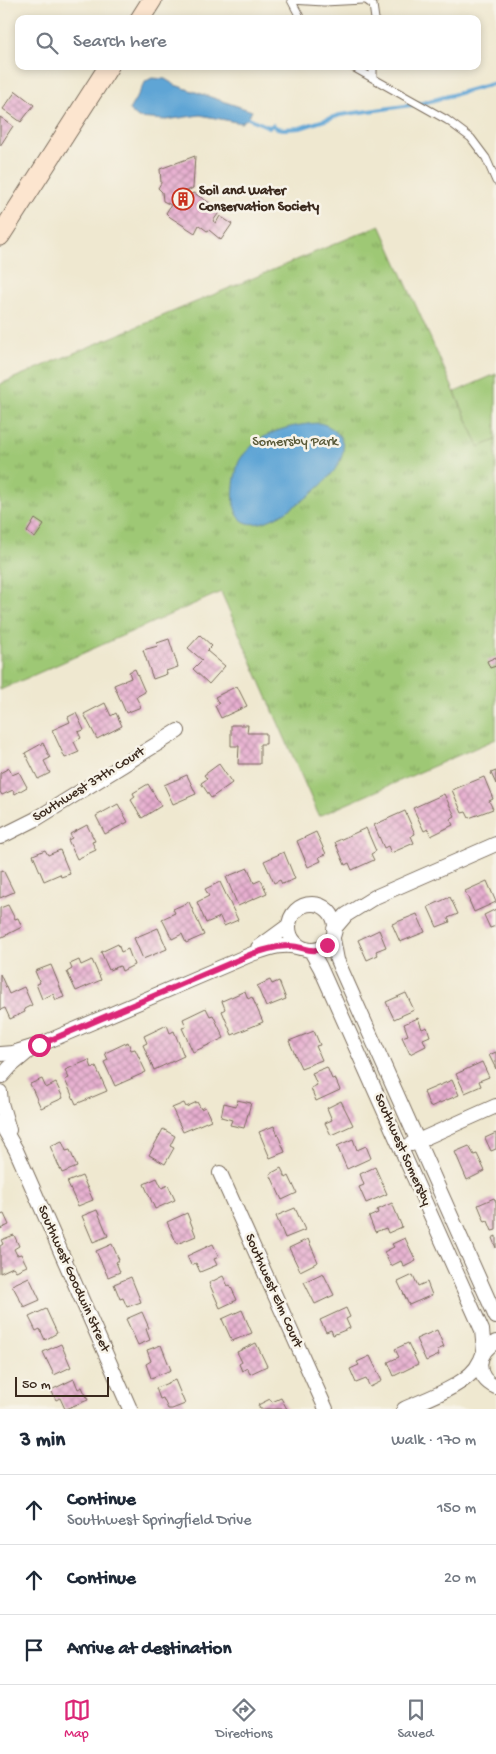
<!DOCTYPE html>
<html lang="en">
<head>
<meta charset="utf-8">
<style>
  body { margin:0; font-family:"Gochi Hand",sans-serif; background:#f2f2f3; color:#1f2937 }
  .scale { position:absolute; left:15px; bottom:12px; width:94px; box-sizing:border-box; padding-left:5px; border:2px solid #3b2a1e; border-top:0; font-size:14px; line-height:18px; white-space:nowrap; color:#3b2a1e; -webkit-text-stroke:4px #f7f3e8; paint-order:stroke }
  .stop { position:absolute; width:15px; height:15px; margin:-11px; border:4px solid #db2777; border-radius:50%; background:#fff }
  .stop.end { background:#db2777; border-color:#fff; box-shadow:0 1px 5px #0008 }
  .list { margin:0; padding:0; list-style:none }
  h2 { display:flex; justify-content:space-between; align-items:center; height:65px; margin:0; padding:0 20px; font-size:21px }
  h2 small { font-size:16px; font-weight:400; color:#747a83 }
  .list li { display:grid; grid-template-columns:32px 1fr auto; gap:15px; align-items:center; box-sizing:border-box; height:70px; padding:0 20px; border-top:1px solid #e0e1e3 }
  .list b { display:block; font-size:19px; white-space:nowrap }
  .list p { margin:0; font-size:16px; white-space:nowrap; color:#747a83 }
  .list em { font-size:16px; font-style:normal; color:#747a83 }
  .icon { flex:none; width:28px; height:28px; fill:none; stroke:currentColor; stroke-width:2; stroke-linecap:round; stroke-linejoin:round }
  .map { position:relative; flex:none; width:496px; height:1409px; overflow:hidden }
  .search { position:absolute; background:#fff; box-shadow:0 2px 8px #0003; left:15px; right:15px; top:15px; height:55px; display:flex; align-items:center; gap:12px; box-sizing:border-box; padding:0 18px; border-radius:10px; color:#747a83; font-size:19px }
  .sheet { height:275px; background:#fff }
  nav { display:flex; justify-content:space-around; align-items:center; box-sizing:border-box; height:70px; border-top:1px solid #e0e1e3; background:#fff; font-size:14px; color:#747a83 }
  nav a { display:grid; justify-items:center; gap:2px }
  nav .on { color:#db2777 }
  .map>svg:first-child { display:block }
</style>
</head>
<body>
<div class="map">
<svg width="496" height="1409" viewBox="0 0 496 1409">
  <defs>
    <pattern id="park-tufts" width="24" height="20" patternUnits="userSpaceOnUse" patternTransform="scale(1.25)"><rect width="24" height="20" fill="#9ec874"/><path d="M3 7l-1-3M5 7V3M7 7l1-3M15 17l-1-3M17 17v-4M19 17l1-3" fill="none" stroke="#82a35f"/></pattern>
    <pattern id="building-cross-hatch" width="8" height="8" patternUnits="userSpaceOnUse" patternTransform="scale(1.25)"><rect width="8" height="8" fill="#e7aed0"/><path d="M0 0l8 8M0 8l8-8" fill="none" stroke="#bc8ea8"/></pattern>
  </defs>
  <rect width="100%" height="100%" fill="#f7f3e8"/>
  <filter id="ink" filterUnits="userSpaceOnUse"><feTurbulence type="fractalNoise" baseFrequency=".02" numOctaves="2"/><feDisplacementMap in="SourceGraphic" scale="10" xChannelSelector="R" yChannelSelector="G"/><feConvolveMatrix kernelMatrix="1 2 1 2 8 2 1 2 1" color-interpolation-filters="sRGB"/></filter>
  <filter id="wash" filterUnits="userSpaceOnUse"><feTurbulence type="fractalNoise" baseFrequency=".0096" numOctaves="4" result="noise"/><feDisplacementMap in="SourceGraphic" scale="20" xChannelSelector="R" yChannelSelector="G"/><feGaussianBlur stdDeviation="1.12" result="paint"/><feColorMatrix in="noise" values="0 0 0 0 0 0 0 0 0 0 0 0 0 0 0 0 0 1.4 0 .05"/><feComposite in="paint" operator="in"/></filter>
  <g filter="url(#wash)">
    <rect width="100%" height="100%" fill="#efe8d0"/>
    <path fill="#9ec874" stroke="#6c7949" d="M496,374V440L479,447L455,392Z"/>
    <path fill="url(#park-tufts)" stroke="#6c7949" d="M380,225L479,447L496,440V739L319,816L221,592L0,690V384Z"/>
    <path fill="#5fa5d5" stroke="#4d687a" d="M152,78L165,79L175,85L252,111L248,118L241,123L200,115L166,120L138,118L129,110L146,81Z
      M319,423C328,425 332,428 338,434C362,463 296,508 274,518C228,540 230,494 238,464C240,457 248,450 252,446C270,429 295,425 319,423Z"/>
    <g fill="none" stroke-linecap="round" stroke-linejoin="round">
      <path stroke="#5fa5d5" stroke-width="4" d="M248,118L269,127L273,125L277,128L284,129L300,128L340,115L419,104L496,83"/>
    </g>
    <g id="blocks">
      <path fill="url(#building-cross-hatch)" d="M16,91L34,105L21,122L3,109Z
        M0,117L13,126L0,146Z
        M195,156L193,188L183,193L185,196L194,193L221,210L213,221L216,223L220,216L232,224L221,240L209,230L207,231L199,225L195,233L170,217L166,213L171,205L163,201L162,192L158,188L161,183L160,169Z
        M35,519L44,525L35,538L27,532Z
        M200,635L212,646L207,651L225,666L209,684L193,669L202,660L188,648Z
        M169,639L178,667L166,671L167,674L153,679L143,650L158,646L157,643Z
        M496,657V666L490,668L487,661Z
        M135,669L145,692L136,697L141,707L126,713L114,685L131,678L129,672Z
        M237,686L247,706L221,718L215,706L219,704L215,697Z
        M105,703L111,716L116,713L122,726L97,739L84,714Z
        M76,713L84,730L78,732L81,738L74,742L79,752L65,758L52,730L70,722L68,717Z
        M231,725H248L247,733H266V744H260V764H238L239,746H231Z
        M43,743L50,758L44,761L50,773L38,779L25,753Z
        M219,764L232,783L211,798L201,783L207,779L204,775Z
        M9,768L12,775L19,772L27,787L15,794L13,790L2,795L0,792V773Z
        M496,771V784L491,773Z
        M187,775L196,794L173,804L164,785Z
        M484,777L493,799L489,801L493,809L469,818L466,812L462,813L452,790Z
        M148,784L161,806L142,818L131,800L135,797L133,793Z
        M444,794L455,816L450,819L453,825L431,836L428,829L424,831L413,808Z
        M118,804L128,822L105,834L96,816Z
        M405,811L415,834L411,836L414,843L391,853L388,846L384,848L374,825Z
        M87,825L95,841L92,842L96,850L77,859L68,840L72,838L70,834Z
        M366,828L376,851L371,854L374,860L352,870L349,863L345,865L335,842Z
        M316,832L326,854L319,857L321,861L308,867L297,841Z
        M45,850L48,855L60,850L70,874L61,877L60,874L44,881L33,855Z
        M284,852L295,879L282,884L280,880L274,883L264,861Z
        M248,868L254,883L261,880L267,893L238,906L226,877Z
        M3,870L14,892L0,898V871Z
        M487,881L496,902L474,912L465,891Z
        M220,882L238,920L224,926L220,917L206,923L197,902L209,896L205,889Z
        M450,897L458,914L448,918L450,922L437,927L428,907Z
        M189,902L204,935L186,943L182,934L172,939L162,919L175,913L173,909Z
        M8,905L15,919L18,918L22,927L0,938V908Z
        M496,909V926L490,928L484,915Z
        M417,914L425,932L400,942L392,924Z
        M158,928L167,949L143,959L134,938Z
        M379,930L386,947L376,951L378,955L367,960L358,940Z
        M118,944L121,952L128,949L134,965L122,971L120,966L109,970L101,952Z
        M79,960L81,965L92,960L101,980L76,991L67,972L72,969L70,964Z
        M51,965L64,997L56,1000L53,994L42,999L36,984L40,983L35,971Z
        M0,974L9,994L24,987L32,1005L24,1009L25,1012L10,1019L5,1008L0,1010Z
        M270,980L272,984L279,981L286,999L266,1007L257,986Z
        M245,991L248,999L252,997L263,1022L232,1035L222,1011L225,1009L222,1001Z
        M406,993L414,1010L394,1019L386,1002Z
        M206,1008L210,1016L213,1015L224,1038L193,1052L182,1028L186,1027L183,1019Z
        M418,1018L422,1029L427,1027L430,1036L423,1039L426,1046L410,1054L402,1037L408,1035L404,1024Z
        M167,1025L170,1033L174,1031L184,1056L154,1070L143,1045L147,1043L144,1036Z
        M314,1031L320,1045L316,1046L322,1060L301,1068L289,1041Z
        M128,1042L131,1050L135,1049L146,1072L115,1086L104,1062L108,1060L105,1053Z
        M496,1052V1069L489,1055Z
        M89,1060L92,1068L96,1067L107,1091L76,1104L65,1080L69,1078L65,1070Z
        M482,1062L489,1077L479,1081L481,1086L465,1093L456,1074Z
        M327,1067L332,1079L335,1078L340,1090L316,1101L311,1088L317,1085L312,1073Z
        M42,1079L46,1088L56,1083L63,1098L41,1108L30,1084Z
        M452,1080L459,1095L430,1107L424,1092Z
        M237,1100L251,1103L244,1128L230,1125L232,1120L221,1117L224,1103L236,1106Z
        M341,1101L353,1125L331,1135L325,1123L332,1120L327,1108Z
        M197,1102L201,1109L205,1107L211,1120L183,1132L172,1108L184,1103L186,1107Z
        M274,1126L285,1152L270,1158L259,1132Z
        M163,1129L175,1136L170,1146L174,1148L165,1164L149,1155Z
        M496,1133V1149L491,1151L485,1138Z
        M353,1139L357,1150L366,1146L371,1158L347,1169L337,1146Z
        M62,1141L66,1151L70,1150L77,1167L62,1173L50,1146Z
        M469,1146L474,1155L477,1154L485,1171L467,1180L455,1152Z
        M375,1167L387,1194L366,1203L359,1187L364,1185L360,1174Z
        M281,1168L286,1178L289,1176L297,1193L282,1200L270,1174Z
        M82,1176L93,1200L78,1206L67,1182Z
        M157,1178L162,1188L168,1185L175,1200L155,1209L144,1184Z
        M494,1198L496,1202V1230L492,1231L488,1221L485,1222L478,1205Z
        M392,1203L402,1227L388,1233L386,1228L375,1232L369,1217L378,1213L377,1210Z
        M295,1208L305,1230L285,1238L276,1216Z
        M97,1210L108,1236L93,1242L82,1216Z
        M187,1213L196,1236L177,1244L167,1222Z
        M4,1214L9,1225L0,1229V1215Z
        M14,1235L19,1246L14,1249L17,1255L21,1254L27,1266L16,1271L13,1267L0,1273V1246L3,1244L1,1240Z
        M496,1236V1248L492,1238Z
        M405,1238L416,1261L404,1267L401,1261L391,1266L384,1252L394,1247L392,1244Z
        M308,1239L318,1262L300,1271L289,1248Z
        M112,1244L119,1260L116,1262L120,1272L108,1277L96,1251Z
        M213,1244L219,1257L214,1259L217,1265L200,1272L196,1263L191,1265L187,1256Z
        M323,1273L334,1295L315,1304L304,1282Z
        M413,1275L418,1286L427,1282L432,1295L409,1305L398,1282Z
        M223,1276L228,1286L230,1285L237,1300L220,1308L209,1283Z
        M29,1277L40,1300L24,1307L12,1285Z
        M131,1277L141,1302L127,1307L123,1298L120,1299L114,1284Z
        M346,1308L350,1317L346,1319L350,1328L333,1335L331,1330L326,1332L320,1320Z
        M46,1309L57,1333L45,1340L40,1329L36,1331L29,1317Z
        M242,1310L252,1333L232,1341L222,1319Z
        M142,1312L149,1328L146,1329L150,1340L138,1345L126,1319Z
        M437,1330L444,1347L437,1350L439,1355L426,1361L416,1339Z
        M256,1343L267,1366L250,1374L247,1368L242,1371L239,1364L242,1362L237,1352Z
        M408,1343L418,1364L394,1376L388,1362L399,1357L395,1349Z
        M61,1344L71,1367L54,1375L43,1352Z
        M161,1345L171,1370L151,1378L146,1364L151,1361L147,1350Z
        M370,1356L382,1381L370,1387L366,1379L356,1383L350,1369L359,1365L357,1362Z
        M74,1379L78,1389L82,1387L88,1400L65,1409L60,1398L56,1400L51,1390Z
        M175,1380L185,1404L172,1409H168L163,1398L160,1399L156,1388Z
        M281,1398L287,1409H260L258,1405L270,1399L272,1402Z"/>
    </g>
  </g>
  <g filter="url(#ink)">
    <use href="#blocks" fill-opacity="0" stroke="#7a6c5c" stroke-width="1"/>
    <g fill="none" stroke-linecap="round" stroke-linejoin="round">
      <g stroke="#7a6c5c" stroke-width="9">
        <path id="lane" d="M291,0L324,2L363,0
          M291,0L301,19
          M366,0L373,5L375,19
          M351,66L447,120L471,138L486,158L496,181
          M373,78V66"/>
      </g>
      <g stroke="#7a6c5c" stroke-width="16">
        <path id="street" d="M0,837L36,819L178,731
          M289 927a23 23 0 1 1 46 0a23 23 0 1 1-46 0Z
          M334,929L346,915L375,897L496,844
          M333,939L337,960L496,1317
          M258,948L288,926
          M311,951L320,967L482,1330L484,1351
          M0,1054L13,1053L39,1045L252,954C267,949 284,942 300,948
          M2,1076L10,1067L29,1051
          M0,1092L1,1103L9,1130
          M0,1122L16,1150L130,1409
          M411,1144L496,1106
          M220,1173L326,1409
          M496,1342C476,1352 474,1378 496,1387
          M404,1409C426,1399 471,1384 480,1361"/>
      </g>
      <g stroke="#7a6c5c" stroke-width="21">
        <path id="secondary" d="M140,19L152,0
          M0,236L109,66"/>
      </g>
      <use href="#lane" stroke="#fff" stroke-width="7"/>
      <use href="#street" stroke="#fff" stroke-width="14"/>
      <use href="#secondary" stroke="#fce5cf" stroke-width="19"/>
    </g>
  </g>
  <g fill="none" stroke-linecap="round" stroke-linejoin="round" filter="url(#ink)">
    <path stroke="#db2777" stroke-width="6" d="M39,1045L252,954C264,950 276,946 288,946C305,945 310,957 327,945"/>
  </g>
  <defs>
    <g id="building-ring" transform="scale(1.125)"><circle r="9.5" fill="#f7f3e8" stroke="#c8321e" stroke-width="1.5"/><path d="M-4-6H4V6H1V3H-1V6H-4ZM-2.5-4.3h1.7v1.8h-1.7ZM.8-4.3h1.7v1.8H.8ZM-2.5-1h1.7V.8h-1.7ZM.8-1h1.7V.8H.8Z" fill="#c8321e"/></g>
  </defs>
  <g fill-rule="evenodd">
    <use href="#building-ring" x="183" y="199"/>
  </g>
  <g text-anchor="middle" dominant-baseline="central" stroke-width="5" stroke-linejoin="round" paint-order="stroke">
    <g font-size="14" font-weight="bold" fill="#3b2a1e" stroke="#f7f3e8" text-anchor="start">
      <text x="199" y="191">Soil and Water<tspan x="199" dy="16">Conservation Society</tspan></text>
    </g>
    <g font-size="14" fill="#595938" stroke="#f7f3e8">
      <text x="295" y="442">Somersby Park</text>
    </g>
    <g font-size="14" fill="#3b2a1e" stroke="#f7f3e8">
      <text transform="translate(89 785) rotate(-32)">Southwest 37th Court</text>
      <text transform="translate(402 1150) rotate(66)">Southwest Somersby</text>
      <text transform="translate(73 1279) rotate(66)">Southwest Goodwin Street</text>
      <text transform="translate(273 1291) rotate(66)">Southwest Elm Court</text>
    </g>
  </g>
</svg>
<div class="scale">50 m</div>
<div class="stop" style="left:39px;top:1045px"></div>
<div class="stop end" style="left:327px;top:945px"></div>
<div class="search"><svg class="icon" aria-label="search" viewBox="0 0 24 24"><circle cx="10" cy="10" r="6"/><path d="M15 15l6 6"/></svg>Search here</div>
</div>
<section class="sheet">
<h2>3 min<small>Walk · 170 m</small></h2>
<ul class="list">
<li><svg class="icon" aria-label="ahead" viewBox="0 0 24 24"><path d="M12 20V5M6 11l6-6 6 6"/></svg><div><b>Continue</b><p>Southwest Springfield Drive</p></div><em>150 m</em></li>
<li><svg class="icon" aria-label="ahead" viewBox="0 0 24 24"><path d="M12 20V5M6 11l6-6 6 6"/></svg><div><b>Continue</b></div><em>20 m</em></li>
<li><svg class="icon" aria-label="arrive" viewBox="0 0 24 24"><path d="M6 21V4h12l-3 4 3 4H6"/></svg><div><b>Arrive at destination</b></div></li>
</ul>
</section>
<nav>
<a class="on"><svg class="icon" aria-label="map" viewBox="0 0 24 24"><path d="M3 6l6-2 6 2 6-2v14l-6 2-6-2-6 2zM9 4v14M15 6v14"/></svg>Map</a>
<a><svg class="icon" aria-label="directions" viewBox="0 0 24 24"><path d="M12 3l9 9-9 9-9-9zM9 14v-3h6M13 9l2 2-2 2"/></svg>Directions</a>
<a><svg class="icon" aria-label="saved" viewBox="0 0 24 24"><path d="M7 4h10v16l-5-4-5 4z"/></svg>Saved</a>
</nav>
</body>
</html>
